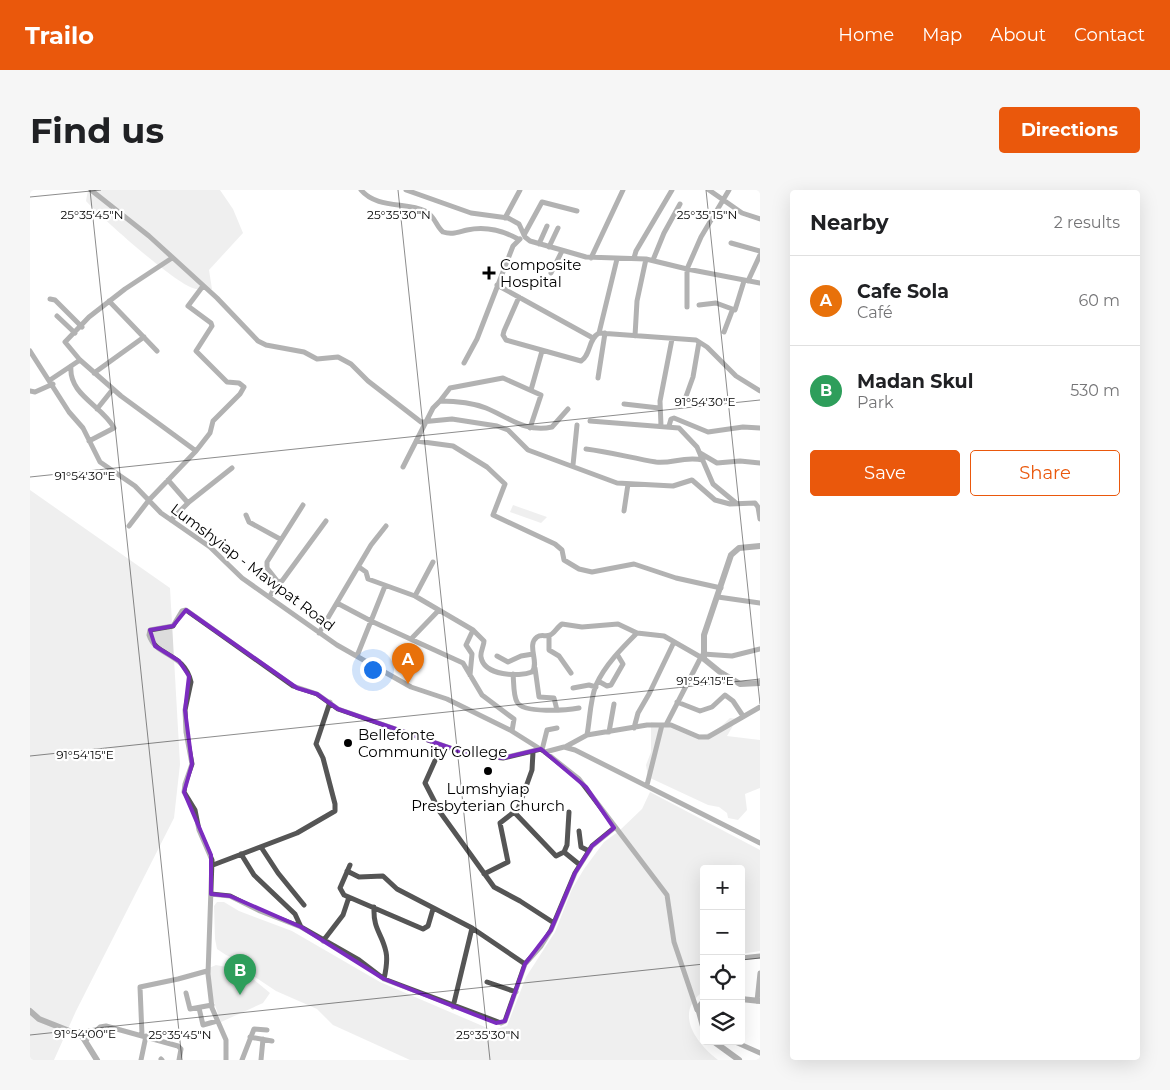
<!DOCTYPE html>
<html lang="en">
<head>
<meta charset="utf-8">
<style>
  body { margin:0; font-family:Montserrat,sans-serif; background:#f6f6f6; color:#202124 }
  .controls { position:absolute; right:15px; bottom:15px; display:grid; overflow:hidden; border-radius:5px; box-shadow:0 5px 20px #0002 }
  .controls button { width:45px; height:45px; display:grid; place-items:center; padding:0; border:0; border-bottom:1px solid #e0e0e0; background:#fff; color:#202124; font:25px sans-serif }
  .you { position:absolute; left:342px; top:479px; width:18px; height:18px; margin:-12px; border:4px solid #fff; border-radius:50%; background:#1a73e8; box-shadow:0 0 0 8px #1a73e833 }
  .badge { display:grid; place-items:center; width:32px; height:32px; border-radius:50%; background:#ea580c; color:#fff; font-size:16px; font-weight:700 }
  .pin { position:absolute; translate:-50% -41px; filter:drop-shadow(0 1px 2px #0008) }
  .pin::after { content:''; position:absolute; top:26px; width:18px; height:15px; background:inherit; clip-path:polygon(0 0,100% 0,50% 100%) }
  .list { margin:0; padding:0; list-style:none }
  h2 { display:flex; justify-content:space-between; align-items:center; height:65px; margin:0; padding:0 20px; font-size:21px }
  h2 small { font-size:16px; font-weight:400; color:#757577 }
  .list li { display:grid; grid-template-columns:32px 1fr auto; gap:15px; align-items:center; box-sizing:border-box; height:90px; padding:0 20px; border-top:1px solid #e0e0e0 }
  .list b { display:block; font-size:19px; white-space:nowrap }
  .list p { margin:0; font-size:16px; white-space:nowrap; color:#757577 }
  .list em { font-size:16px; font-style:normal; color:#757577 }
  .actions { display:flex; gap:10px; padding:15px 20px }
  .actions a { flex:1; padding:11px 0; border:1px solid #ea580c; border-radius:5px; text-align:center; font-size:18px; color:#ea580c }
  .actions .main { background:#ea580c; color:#fff }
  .icon { flex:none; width:28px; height:28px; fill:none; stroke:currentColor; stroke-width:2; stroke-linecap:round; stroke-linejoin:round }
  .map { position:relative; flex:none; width:730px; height:870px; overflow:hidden; border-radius:5px }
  header { display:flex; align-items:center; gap:30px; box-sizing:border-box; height:70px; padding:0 25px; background:#ea580c; color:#fff }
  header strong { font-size:24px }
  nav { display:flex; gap:28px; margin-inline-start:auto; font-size:18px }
  .intro { display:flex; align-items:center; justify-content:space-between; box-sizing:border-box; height:120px; padding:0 30px }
  h1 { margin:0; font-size:35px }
  .button { padding:12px 22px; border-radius:5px; background:#ea580c; color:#fff; font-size:18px; font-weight:700 }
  main { display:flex; gap:30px; padding:0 30px }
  aside { flex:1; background:#fff; border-radius:5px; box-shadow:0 5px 20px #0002 }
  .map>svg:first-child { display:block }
</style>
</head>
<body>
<header>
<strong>Trailo</strong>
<nav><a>Home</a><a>Map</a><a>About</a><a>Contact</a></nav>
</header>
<div class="intro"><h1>Find us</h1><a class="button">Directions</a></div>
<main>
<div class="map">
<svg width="730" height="870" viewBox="0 0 730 870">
  <rect width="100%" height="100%" fill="#fff"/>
  <path fill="#dcdcdc" d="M58,0H190L203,19L213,43L179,80L182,99C177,99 171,100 166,99C147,96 72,28 56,11Z
    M0,300L140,398L150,574L144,628L46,821L24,870H0Z
    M483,315L517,327L511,333L480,322Z
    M700,528L707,529L697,546L730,550V598L715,604L717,620L708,630L698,628L697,623L689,617L678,615L618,587L616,575L621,562V532C656,535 668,561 700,528Z
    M620,602L730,660V761L711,764V679H674V801C643,822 666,853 688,870H380L303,835L287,819L246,801L225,787L208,770L196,765L187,759L185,749L184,716L187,712H194L209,721L262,741L350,792L462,840L477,836L496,787L525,742L542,699L554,679L574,652L589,641L612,619Z
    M186,775L212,780L240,803L233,813L191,832L182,807L179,778Z"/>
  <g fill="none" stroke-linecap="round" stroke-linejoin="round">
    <path stroke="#555" stroke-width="5" d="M61,0L119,46L187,108L228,151L236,155L274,162L287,169L308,167L321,174L338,191L391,232L422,229L467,236L478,240L498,260L587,293L643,296L662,290L685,310L700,314L725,313L728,317L730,329
      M331,0C347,19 376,12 395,21C405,26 406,36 413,42C422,45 428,42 437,40C455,36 472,40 488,49
      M376,0L441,23L478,28L489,34L495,47L500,51L556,67L616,69L657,79L730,93
      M679,0L712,23L730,29
      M475,28L490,0
      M494,45L512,12L547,21
      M701,53L730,61
      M509,54L517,36
      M519,57L528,38
      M142,68L95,99L59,127L35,152L50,170L91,206L166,261
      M561,68L593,0
      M604,68L606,61L642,0
      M623,70L634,43L650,14
      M521,83L532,61
      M718,91L730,65
      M467,95L563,148
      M489,107L474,141L473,145L476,150L551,171C561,165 558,149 569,143L666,150L677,157L706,186L730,201
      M20,109L25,110L52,137
      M79,111L127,161
      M669,115L686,113L705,120L714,91
      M657,117V79L671,47L699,0
      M27,126L45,143
      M694,142L702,121
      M569,143L587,69
      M605,146L607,111L616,69
      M0,161L39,222L53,238L70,272L105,296L131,323L180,357L212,388L307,455L381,497L417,509L480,540L515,562L549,589L637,705L644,752L667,820
      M434,173L447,149L483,56L490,49
      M41,176C38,205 73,216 84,238L59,251
      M64,183L114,147
      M568,188L575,143
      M20,190L50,170
      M501,200L512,161
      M0,201L5,202L23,194
      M410,211L420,198L473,188L511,205L500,238
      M654,212L663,187L669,152
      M594,214L629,218
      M67,219L83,199
      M560,231L649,238L667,257L683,294L706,313
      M631,236L630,211L642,149
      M639,236L641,229L644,228L678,242L713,237L730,238
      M386,251L423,256L457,277L475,294L463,325L525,354L532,360L534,370L549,379L562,382L604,374L646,388L691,398
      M556,259C580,262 602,268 626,272C642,274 653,266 673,270
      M670,263L687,273L710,271L730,273
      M543,275L547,235
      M373,277L403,218L410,211C424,211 443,213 456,218C478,227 496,243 522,237L538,219
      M138,290L158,313
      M594,321L598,294
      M216,325L219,332L250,349
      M141,330L159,312L202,278
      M99,336L119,310L166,261L180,243L183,231L210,204L214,197L209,193L197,192L166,161L182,136L181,133L158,116L173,96
      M329,377L336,382L338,389L385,406L443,440L454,451C454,456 450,462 451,467C454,486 489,487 502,482C510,473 496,455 507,447C511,444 516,447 520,445C524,444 527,437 532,434L552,437L588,434L607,443L634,446L674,469
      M248,392L252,391L296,331
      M240,406L248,392L237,378V372L273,315
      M385,406L403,372
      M688,407L730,413
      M307,413L341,431L433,473L452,505L484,529L482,541
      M289,443L341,355L356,336
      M519,446V460L529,466L541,483
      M382,448L409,420
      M673,464L702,466L730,459
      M327,466L355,396
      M467,466L478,472L491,466L503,464
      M505,478L509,507L524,508L527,520
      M483,484C484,492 483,505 487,512C493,524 538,520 549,518
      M440,485L442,464L436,455L443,440
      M568,491L577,496L581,495L593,474L587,464
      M543,498L559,495L566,497
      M647,512L670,521L682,517L695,505L703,511L713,526
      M636,535L671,467
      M604,538L608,523L619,504L644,452
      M579,542L584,514
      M557,545C560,529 560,510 566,495C575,475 592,458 607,443
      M412,555L395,593L410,622L464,697L490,711L524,733
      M535,557L557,545L617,535H641L669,547H678L730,517
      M512,560L517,540L527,538
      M515,562L534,557L545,560L730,653
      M617,595L632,535
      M485,623L526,666L534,662L537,655L539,622
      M549,641L551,657L559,661
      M231,657L248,683L274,715
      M534,662L550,675
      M211,664L224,685L265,724L271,737
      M183,675L267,643L305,621V614L293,568L286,554L300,512
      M320,675L310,698L314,705L393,739L398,736L403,719
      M317,681L329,687L353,686L367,699L442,738L495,774
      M454,684L478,672L470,633L488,619L502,580L503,562
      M181,704L200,706L230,721L271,737L329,770L354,789L471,833L475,831L495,774L511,756L521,740L545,683L562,656L584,638
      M344,717C343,740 352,743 356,762C358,771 356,780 354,789
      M293,751L313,725L319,707
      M711,768L730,766
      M457,792L486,802
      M156,803L160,819L182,815
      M727,811L730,783
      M423,817L442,738
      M169,818L173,835L187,831
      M112,845L110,797L148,789L177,781
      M220,847L242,851
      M56,850L70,837L76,836L148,856L151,859L149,870
      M703,851L730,863
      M131,869L132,870
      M111,870L116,846
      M196,870V850L182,818L178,784L182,670L169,640L165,620L154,602L155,594L162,574L156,542L155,520L161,492C154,462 126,467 119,445L120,440L143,436L152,421L156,420L263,496L287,504L308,519L438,564L473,568L511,559
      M212,870L224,839L237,840
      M231,870L233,849"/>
    <path stroke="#555" stroke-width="6" d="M730,356L709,358L701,365L674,445V469L690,482L710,494L730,493
      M711,809L730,811
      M674,811L668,818L674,840
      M0,821L9,829L52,846L67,870
      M683,851L709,870"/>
  </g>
  <path d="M0 0H730V870H0ZM156,420L267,498L287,504L308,519L438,564L473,568L511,559L556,597L584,638L562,656L545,683L521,740L495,774L475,831L466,833L354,789L271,737L200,706L181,704V665L154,602L162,574L155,520L159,486L149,471L125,456L120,440L143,436Z" fill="#fff" fill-opacity=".55" fill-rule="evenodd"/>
  <path fill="none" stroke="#7b2cbf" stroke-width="4" stroke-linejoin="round" d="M156,420L267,498L287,504L308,519L438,564L473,568L511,559L556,597L584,638L562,656L545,683L521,740L495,774L475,831L466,833L354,789L271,737L200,706L181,704V665L154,602L162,574L155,520L159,486L149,471L125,456L120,440L143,436Z"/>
  <path fill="none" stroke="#000" stroke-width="1" stroke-opacity="0.45" d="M60,0L152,870M368,0L460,870M676,0L730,514M0,7L71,0M0,287L730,210M0,566L730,489M711,770L730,768M0,845L674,774"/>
  <g fill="#000" stroke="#fff" stroke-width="2">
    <path d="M456.5 75.5h5v5h5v5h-5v5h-5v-5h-5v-5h5z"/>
    <circle cx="318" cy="553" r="5"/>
    <circle cx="458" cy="581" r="5"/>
  </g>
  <g text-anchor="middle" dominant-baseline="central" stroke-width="4.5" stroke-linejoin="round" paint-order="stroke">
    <g font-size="15" fill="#000" stroke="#fff" text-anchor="start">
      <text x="470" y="74">Composite<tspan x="470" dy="17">Hospital</tspan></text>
      <text x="328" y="544">Bellefonte<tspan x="328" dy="17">Community College</tspan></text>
      <text x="458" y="598" text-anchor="middle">Lumshyiap<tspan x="458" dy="17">Presbyterian Church</tspan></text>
    </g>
    <g font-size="15" fill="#000" stroke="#fff">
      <text transform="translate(223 377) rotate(37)">Lumshyiap - Mawpat Road</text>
    </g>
  </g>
  <g font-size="12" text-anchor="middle" fill="#000" stroke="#fff" stroke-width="4.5" stroke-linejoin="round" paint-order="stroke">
    <text x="62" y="29">25°35'45"N</text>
    <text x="369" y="29">25°35'30"N</text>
    <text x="677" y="29">25°35'15"N</text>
    <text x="675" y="216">91°54'30"E</text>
    <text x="55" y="290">91°54'30"E</text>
    <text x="675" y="495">91°54'15"E</text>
    <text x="55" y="569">91°54'15"E</text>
    <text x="55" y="848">91°54'00"E</text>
    <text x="150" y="849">25°35'45"N</text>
    <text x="458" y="849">25°35'30"N</text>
  </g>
</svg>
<div class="controls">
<button>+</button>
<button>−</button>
<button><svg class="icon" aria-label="locate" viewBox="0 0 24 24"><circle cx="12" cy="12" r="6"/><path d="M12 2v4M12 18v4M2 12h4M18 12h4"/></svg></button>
<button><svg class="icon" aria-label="layers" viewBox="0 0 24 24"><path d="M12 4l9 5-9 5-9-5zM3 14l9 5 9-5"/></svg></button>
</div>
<div class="you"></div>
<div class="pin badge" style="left:378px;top:494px;background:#e8710a">A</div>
<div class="pin badge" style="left:210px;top:805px;background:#2e9e5b">B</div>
</div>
<aside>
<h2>Nearby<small>2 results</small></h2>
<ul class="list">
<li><span class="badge" style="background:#e8710a">A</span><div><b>Cafe Sola</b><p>Café</p></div><em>60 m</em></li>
<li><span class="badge" style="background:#2e9e5b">B</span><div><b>Madan Skul</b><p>Park</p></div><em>530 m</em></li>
</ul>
<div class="actions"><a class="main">Save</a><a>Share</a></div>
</aside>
</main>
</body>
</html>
